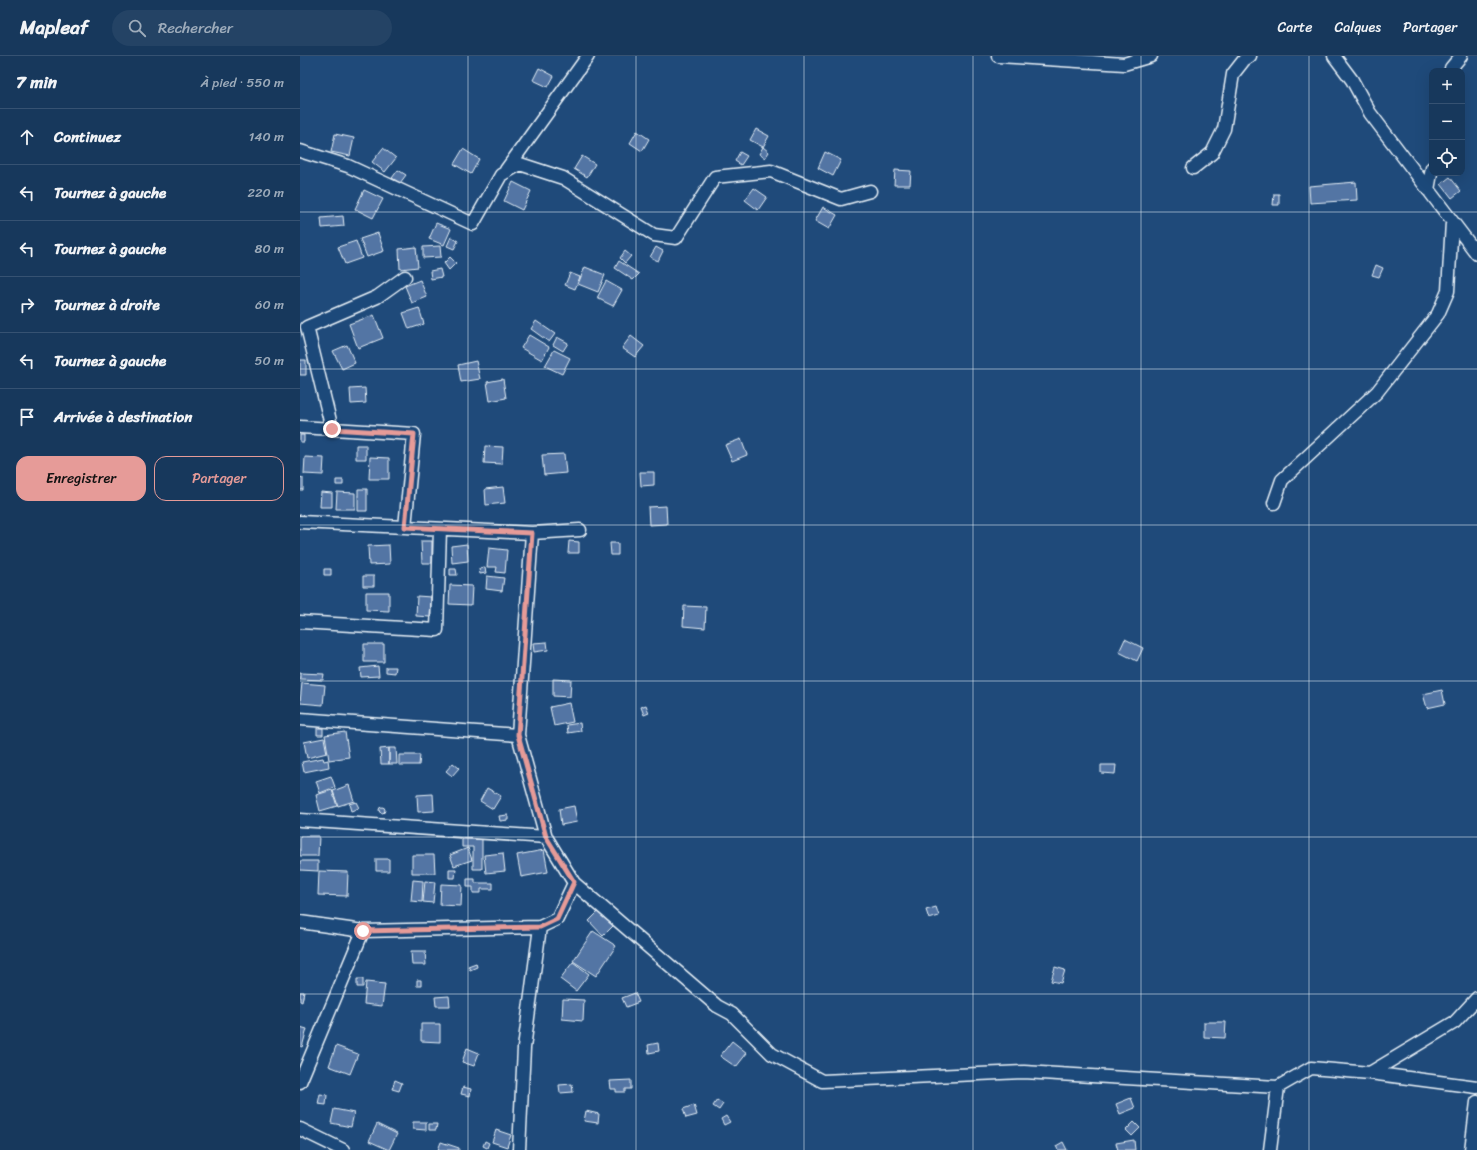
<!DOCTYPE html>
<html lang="fr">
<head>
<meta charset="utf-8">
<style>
  body { margin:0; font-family:Sriracha,sans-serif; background:#244365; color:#f1f3f6 }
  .controls { position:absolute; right:12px; top:12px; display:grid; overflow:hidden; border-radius:8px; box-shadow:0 4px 16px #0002 }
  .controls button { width:36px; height:36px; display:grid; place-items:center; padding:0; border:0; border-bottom:1px solid #365272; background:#17385c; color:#f1f3f6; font:20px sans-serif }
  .stop { position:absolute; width:12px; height:12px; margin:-9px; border:3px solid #e69b98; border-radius:50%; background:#fff }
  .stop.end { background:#e69b98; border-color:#fff; box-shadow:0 1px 4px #0008 }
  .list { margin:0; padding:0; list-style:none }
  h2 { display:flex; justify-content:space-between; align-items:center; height:52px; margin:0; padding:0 16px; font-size:17px }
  h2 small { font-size:13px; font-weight:400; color:#9eacbb }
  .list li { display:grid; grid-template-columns:26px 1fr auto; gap:12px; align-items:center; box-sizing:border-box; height:56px; padding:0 16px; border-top:1px solid #365272 }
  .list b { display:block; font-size:15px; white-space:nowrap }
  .list em { font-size:13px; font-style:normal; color:#9eacbb }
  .actions { display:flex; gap:8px; padding:12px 16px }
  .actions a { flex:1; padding:9px 0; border:1px solid #e69b98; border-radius:12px; text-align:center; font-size:14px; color:#e69b98 }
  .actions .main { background:#e69b98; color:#111 }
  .icon { flex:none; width:22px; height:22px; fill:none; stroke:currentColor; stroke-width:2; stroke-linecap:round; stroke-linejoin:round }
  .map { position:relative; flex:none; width:1177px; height:1094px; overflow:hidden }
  header { display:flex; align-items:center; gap:24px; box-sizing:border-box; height:56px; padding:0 20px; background:#17385c; border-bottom:1px solid #365272 }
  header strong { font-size:19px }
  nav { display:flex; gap:22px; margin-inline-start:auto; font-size:14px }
  .search { width:280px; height:36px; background:#244365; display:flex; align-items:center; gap:10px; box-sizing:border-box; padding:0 14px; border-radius:22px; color:#9eacbb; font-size:15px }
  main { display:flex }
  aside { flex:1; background:#17385c }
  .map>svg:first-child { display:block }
</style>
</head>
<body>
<header>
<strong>Mapleaf</strong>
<div class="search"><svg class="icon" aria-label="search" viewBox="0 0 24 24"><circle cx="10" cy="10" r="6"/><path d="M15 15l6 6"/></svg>Rechercher</div>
<nav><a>Carte</a><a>Calques</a><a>Partager</a></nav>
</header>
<main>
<aside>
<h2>7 min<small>À pied · 550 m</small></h2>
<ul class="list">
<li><svg class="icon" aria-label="ahead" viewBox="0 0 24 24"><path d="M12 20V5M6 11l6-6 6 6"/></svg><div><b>Continuez</b></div><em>140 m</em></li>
<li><svg class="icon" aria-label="left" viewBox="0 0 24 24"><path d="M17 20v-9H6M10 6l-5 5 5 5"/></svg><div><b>Tournez à gauche</b></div><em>220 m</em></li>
<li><svg class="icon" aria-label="left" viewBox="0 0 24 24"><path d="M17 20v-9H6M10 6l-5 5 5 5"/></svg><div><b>Tournez à gauche</b></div><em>80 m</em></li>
<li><svg class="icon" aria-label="right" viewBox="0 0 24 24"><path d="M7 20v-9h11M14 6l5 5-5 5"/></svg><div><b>Tournez à droite</b></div><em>60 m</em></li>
<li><svg class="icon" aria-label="left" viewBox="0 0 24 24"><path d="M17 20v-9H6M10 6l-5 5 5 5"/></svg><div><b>Tournez à gauche</b></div><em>50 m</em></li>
<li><svg class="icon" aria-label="arrive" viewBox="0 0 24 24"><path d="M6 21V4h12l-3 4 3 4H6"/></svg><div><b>Arrivée à destination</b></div></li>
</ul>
<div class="actions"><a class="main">Enregistrer</a><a>Partager</a></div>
</aside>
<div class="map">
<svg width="1177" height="1094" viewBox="0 0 1177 1094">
  <rect width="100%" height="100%" fill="#1f4a7a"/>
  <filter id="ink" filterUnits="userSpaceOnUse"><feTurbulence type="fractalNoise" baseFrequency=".025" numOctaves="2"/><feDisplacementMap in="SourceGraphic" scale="8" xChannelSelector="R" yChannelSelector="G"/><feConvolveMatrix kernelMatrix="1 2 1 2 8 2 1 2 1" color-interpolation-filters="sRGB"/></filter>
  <g filter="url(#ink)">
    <path fill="#5274a4" stroke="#e8f1f8" d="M239,12L254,20L248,31L233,24Z
      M456,73L469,80L463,91L450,84Z
      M337,75L349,83L342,95L330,87Z
      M35,78L54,82L50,100L31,96Z
      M463,91L469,96L465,102L459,98Z
      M83,92L96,102L85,116L72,106Z
      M163,93L179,103L171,118L154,108Z
      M440,96L447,100L441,109L435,105Z
      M525,96L541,104L533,120L518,112Z
      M282,100L295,108L287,121L274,113Z
      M98,114L106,119L100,127L92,122Z
      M595,114L611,115L610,129H594Z
      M1150,121L1161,135L1152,142L1141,128Z
      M213,126L231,135L222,154L204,145Z
      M1056,126L1057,144L1010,147L1009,130Z
      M454,132L467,141L458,154L445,144Z
      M64,134L83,143L73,162L55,153Z
      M974,138H979V149H973Z
      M523,151L537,159L529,173L515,165Z
      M43,160L44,170L22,172L21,162Z
      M136,167L151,173L144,189L129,183Z
      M78,177L84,195L67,201L60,183Z
      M151,181L158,185L154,193L147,190Z
      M56,185L62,202L45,208L38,191Z
      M140,190L141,201L123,202V191Z
      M116,191L118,211L100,213L99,193Z
      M356,191L363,195L358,205L350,201Z
      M325,195L331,200L325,207L320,202Z
      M150,201L156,207L149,214L144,207Z
      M319,205L339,218L333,224L315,212Z
      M1076,209L1083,212L1079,221L1072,219Z
      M285,211L305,219L298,236L278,228Z
      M140,213L142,221L131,223L130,215Z
      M270,217L280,221L275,233L265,229Z
      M120,224L127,241L112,247L105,230Z
      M306,225L322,234L313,250L297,242Z
      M119,252L124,268L109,273L103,257Z
      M74,259L83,282L58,292L49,268Z
      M236,265L255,278L249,286L231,273Z
      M229,279L249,291L242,304L221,292Z
      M331,280L344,290L335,301L322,292Z
      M257,281L268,287L263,295L253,289Z
      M47,289L55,307L42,313L33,295Z
      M254,294L270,302L262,318L245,310Z
      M0,304H6V319H0Z
      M176,305L180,323L161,326L158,309Z
      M203,323L206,342L190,345L187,326Z
      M65,332L66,347L51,348L50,333Z
      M0,379H4V386H0Z
      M441,383L447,399L432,405L425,389Z
      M56,389H66V403H56Z
      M185,390L203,391L202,408L184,407Z
      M264,398L266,417L244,419L242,399Z
      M5,401L24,402L23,419L4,418Z
      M70,401L89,402V423H69Z
      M340,416H354V429L341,430Z
      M0,421L3,422V434H0Z
      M36,424H43V429H36Z
      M203,431L205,447L186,449L185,433Z
      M58,433H67V455H58Z
      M21,436L32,437V451H20Z
      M37,436L55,437V453H36Z
      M366,450L367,468L349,469L348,451Z
      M121,485H132V507H122Z
      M269,485L279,486V497H268Z
      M310,487H318V499H311Z
      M167,488L168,505L152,507L151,490Z
      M89,489L90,508L69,509L68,490Z
      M189,492L207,494L205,517L196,516L197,511H187Z
      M185,512L186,517L180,518L179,513Z
      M24,513H31V519H24Z
      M150,513H156L157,519H150Z
      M63,520H74V530H63Z
      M187,520L204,522L202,535L186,533Z
      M150,529L172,530L171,549L149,548Z
      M66,536H89V555L66,554Z
      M117,540L131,541L130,561L116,560Z
      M384,550L406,551L405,572L383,570Z
      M825,583L843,592L837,605L819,596Z
      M247,586L248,594L234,596L233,587Z
      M64,588H84V606H64Z
      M78,610L79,620L61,621L60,612Z
      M86,611H96L95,617L86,616Z
      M0,617L24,618L23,624L0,623Z
      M253,623L271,624L270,641L253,640Z
      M2,627L25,629L23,649L0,647Z
      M1142,634L1145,648L1127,652L1123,638Z
      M269,647L273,666L254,670L250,651Z
      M346,649L349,657L344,659L341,651Z
      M280,667L281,675L268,677L267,669Z
      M17,672H23V679H17Z
      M45,676L49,701L29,704L25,679Z
      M24,682L27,697L7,702L4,686Z
      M89,692V708H81L80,693Z
      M89,692H96L97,708H89Z
      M99,699H120L119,709H99Z
      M23,702L24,705L28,704L29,711L4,716L2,706Z
      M153,707L159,712L152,720L146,715Z
      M801,709H816L815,718L801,717Z
      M31,720L35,731L20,737L16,725Z
      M49,729L54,745L38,750L33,735Z
      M187,732L201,740L193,753L180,745Z
      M32,734L37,750L20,755L16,739Z
      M133,738L134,755L118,756L117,739Z
      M56,746L59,752L51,755L49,748Z
      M274,750L277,766L261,769L259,753Z
      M79 754a3 3 0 1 1 6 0a3 3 0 1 1-6 0Z
      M208,759V764L200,765L199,760Z
      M0,780H19L18,800H0Z
      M162,783H182V813H173V791H162Z
      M168,792L172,804L154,810L150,799Z
      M244,794L248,816L221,821L217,799Z
      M203,797L205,815L186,817L184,799Z
      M112,799H134L135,817H112Z
      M76,803H89V815H76Z
      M0,805H18V815L0,814Z
      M149,813H156L155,822H149Z
      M19,815L48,816L47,840L18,839Z
      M167,823H175V827H193V833H181V837H173V831H167Z
      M113,824L123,825L122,846L111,845Z
      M125,825L135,826L133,847L123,846Z
      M141,828L162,829L161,850L140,849Z
      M636,851L639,860L629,863L626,854Z
      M299,855L314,869L303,880L289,865Z
      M293,875L316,890L296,920L273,905Z
      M111,895H125L126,909H112Z
      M273,906L289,918L276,935L260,923Z
      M176,907L177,911L170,914L168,910Z
      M755,911L765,914L761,927L751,925Z
      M57,923H63V931H57Z
      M117,924H121V930H117Z
      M66,926L85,928L82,950L64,948Z
      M0,936H4L2,946L0,945Z
      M335,937L339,946L326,951L322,942Z
      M149,940L150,950H136L135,941Z
      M263,943L284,944L283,965L262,963Z
      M904,966H926L925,982L904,981Z
      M121,968H140V986L121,985Z
      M0,971L7,973L2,991L0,990Z
      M432,985L447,997L436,1011L420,1000Z
      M358,987L359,995L349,997L348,989Z
      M36,990L58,998L50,1018L29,1010Z
      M167,992L179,997L174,1010L162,1006Z
      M95,1024L102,1027L99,1035L92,1033Z
      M331,1024V1033H325V1036H316V1033H311L310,1025Z
      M272,1028L273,1036L260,1037L259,1029Z
      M163,1031L171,1033L170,1040L161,1038Z
      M20,1038L27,1039L26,1049L18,1048Z
      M831,1042L835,1052L820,1058L816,1048Z
      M417,1044L423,1048L419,1054L413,1050Z
      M394,1049L397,1059L386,1062L383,1053Z
      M34,1053L54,1057L51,1071L31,1067Z
      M286,1055L299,1058L298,1067L284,1065Z
      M426,1060L430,1066L424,1069L421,1063Z
      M113,1066H126V1074L113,1073Z
      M834,1066L840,1072L832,1080L826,1074Z
      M77,1068L97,1078L89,1094L69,1085Z
      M129,1068H137L136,1074H129Z
      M196,1074L211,1079L207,1091L192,1086Z
      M834,1084L835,1094H818L816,1087Z
      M185,1085L189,1087L187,1092L183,1090Z
      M141,1086L159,1092V1094H138Z
      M763,1086L767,1094H758L756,1090Z"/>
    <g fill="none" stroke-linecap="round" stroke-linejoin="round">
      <g stroke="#e8f1f8" stroke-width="15">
        <path id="minor" d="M698,0L824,8L851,0
          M1034,0L1052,24L1070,57L1177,198
          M1151,15V12L1161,0
          M0,95L48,110L173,168L201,119L220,108L263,122L354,179L376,182L415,121L471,115L541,143L570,135
          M893,112L912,97L924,73L933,18L944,4L950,0
          M206,114L288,0
          M1128,134L1132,112
          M0,371L114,378L105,471
          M32,373L7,271L77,241L105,221
          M974,447L982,424L1077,336L1138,258L1148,235L1152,166
          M0,466L232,477L280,474
          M232,477L218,679L246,781
          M0,566L137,574L140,473
          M0,663L218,679
          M0,764L246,781L274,827L417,950L432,958L472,998L522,1025L724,1016L978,1031L1011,1012L1070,1017L1177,1031
          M0,866L63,875L240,871L257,863L274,827
          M1070,1017L1155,966L1177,942
          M0,1026L63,875
          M0,1073L43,1094
          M219,1094L224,992L240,871
          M970,1094L978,1031
          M1171,1094L1177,1046"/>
      </g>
      <use href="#minor" stroke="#1f4a7a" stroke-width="12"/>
    </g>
  </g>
  <g fill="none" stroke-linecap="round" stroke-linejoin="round" filter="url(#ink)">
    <path stroke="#e69b98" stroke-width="5" d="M32,373L114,378L105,471L232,477L218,679L246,781L274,826L257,863L240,871L63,875"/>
  </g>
  <path fill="none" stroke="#e8f1f8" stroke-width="1" stroke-opacity="0.55" d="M168,0V1094M336,0V1094M504,0V1094M673,0V1094M841,0V1094M1009,0V1094M0,156H1177M0,313H1177M0,469H1177M0,625H1177M0,781H1177M0,938H1177"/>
</svg>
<div class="controls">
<button>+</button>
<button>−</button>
<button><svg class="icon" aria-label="locate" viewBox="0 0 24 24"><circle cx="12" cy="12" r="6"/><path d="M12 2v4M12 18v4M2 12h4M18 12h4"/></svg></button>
</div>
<div class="stop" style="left:63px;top:875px"></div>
<div class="stop end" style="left:32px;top:373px"></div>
</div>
</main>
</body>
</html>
